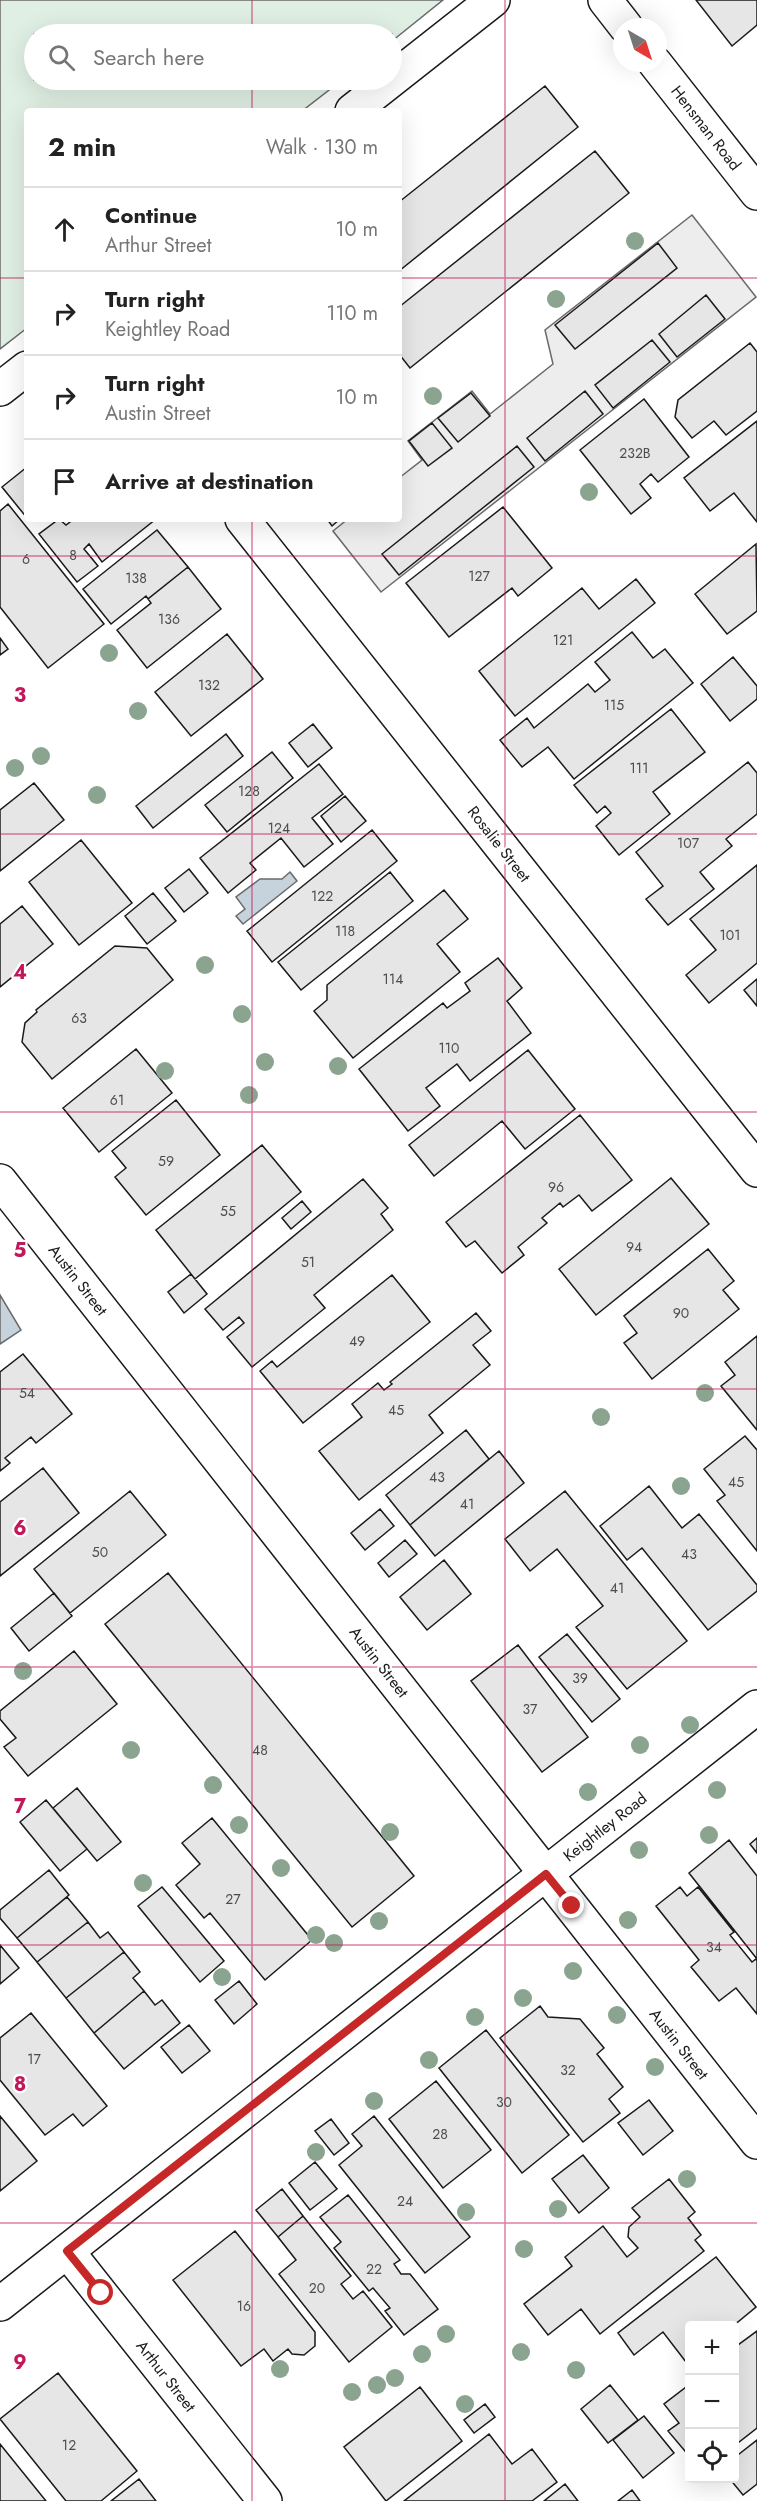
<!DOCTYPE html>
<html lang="en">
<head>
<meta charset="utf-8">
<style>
  body { margin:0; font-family:Jost,sans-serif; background:#f2f2f2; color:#222 }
  .controls { position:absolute; right:18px; bottom:18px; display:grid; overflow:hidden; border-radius:6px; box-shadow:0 6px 24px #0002 }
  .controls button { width:54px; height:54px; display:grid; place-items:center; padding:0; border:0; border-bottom:2px solid #e0e0e0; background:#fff; color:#222; font:30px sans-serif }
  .compass { position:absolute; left:613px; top:18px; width:54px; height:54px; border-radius:50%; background:#fff; box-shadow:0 6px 24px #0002; rotate:141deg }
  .stop { position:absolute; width:18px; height:18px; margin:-14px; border:4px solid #c62828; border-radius:50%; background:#fff }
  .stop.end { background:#c62828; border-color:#fff; box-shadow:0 2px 6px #0008 }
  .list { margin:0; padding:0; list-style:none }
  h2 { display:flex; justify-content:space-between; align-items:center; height:78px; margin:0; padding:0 24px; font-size:26px }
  h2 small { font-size:20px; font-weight:400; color:#767676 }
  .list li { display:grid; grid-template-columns:39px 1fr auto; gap:18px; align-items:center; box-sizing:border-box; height:84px; padding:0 24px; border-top:2px solid #e0e0e0 }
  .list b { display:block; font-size:22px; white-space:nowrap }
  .list p { margin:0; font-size:20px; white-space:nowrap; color:#767676 }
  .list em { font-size:20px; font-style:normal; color:#767676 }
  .icon { flex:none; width:33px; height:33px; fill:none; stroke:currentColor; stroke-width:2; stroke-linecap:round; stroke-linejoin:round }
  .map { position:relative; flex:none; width:757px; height:2501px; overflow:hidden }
  .search { position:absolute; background:#fff; box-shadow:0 6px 24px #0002; left:24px; top:24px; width:378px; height:66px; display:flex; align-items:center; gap:15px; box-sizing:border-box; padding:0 21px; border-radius:33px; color:#767676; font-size:22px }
  .panel { position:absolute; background:#fff; box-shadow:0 6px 24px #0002; left:24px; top:108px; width:378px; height:414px; border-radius:6px }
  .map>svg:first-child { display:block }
</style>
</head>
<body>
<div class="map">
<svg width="757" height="2501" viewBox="0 0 757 2501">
  <rect width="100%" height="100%" fill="#fff"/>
  <path fill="#e0efe3" stroke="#6a6a6a" stroke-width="1.5" d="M0,0H443L392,41V34H34V80H342L302,111H27V328L0,349Z"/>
  <path fill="#ededed" stroke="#6a6a6a" stroke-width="1.5" d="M692,215L756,297L381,592L333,531L348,519H399V478L422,460L408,441L472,391L490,414L553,364L545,330Z"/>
  <path fill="#c6d2dc" stroke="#6a6a6a" stroke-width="1.5" d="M290,872L297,881L243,924L236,916L245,909L236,897L260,879H282Z
    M0,1295L21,1330L0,1344Z"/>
  <path fill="#e6e6e6" stroke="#1a1a1a" stroke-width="1.5" d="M696,0H757V25L732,46Z
    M545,86L578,127L399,271V202Z
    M595,151L629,193L410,368L399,354V307Z
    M658,243L677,268L575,349L555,325Z
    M706,295L725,319L677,357L659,334Z
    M652,340L670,362L613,408L595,385Z
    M750,343L757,352V411L726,435L714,421L692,438L675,417L678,400Z
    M585,391L603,414L545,461L527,438Z
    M471,393L490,416L458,442L438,418Z
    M644,399L689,457L658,482L651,474L640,484L651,498L631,514L580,450Z
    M757,421V522L734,493L710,511L684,478Z
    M432,423L452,448L428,466L409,441Z
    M517,446L534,467L399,575L382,554Z
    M27,467V518L2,487Z
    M8,504L104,624L48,668L0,607V511Z
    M503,507L552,568L518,596L512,588L449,637L406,583Z
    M59,519L66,525L74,519H156L102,562L89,544L84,549L98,566L77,582L39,534Z
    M327,519H340L332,526Z
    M157,530L188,567L148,599L146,596L111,624L83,589Z
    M756,544L757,611L727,634L695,594Z
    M188,567L221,609L147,668L117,630L151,603L148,599Z
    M636,579L655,603L515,716L479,671L582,588L599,609Z
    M632,632L653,658L665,649L693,683L574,779L548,747L522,767L500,740L527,718L534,728L588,684L595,692L610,680L595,662Z
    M227,634L263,679L191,736L155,692Z
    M0,638L8,649L0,655Z
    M733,657L757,686V699L730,721L701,684Z
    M671,709L705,752L653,792L670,814L619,855L596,826L611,813L605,806L597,813L574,785Z
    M313,724L332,748L308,767L289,743Z
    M226,734L243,756L153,828L136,806Z
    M272,752L293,778L227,832L205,805Z
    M748,762L757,773V814L726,839L732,846L700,872L714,889L668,925L646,899L663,886L636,852Z
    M319,764L343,794L312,818L333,844L304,867L281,838L250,863L256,870L228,893L200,858Z
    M34,783L64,820L0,871V810Z
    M345,796L366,821L341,842L321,816Z
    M372,830L397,861L272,962L247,931Z
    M81,840L132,903L79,945L29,882Z
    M757,865V963L709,1003L686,975L716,950L690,919Z
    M189,869L208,893L184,912L165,888Z
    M390,872L413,901L301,990L278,962Z
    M444,890L468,919L437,944L460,972L353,1058L314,1011L327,1000V985Z
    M153,893L176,921L147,944L125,916Z
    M22,906L53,944L0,987V924Z
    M115,946L147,948L173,980L52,1079L22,1042L25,1023L37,1012L36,1010Z
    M498,958L522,988L507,1001L531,1033L470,1081L457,1064L426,1088L440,1106L408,1131L359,1069L443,1003L447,1008L470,991L465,983Z
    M757,979V1006L744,990Z
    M136,1049L172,1093L99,1152L63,1108Z
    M528,1050L575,1109L525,1149L502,1121L434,1176L409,1145Z
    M176,1100L220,1155L146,1215L115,1177L126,1168L112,1151Z
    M580,1115L632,1180L592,1211L579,1195L563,1207L560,1203L542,1218L547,1223L518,1247L524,1255L502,1273L475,1241L466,1247L446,1222Z
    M262,1145L301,1192L195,1279L156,1230Z
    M671,1178L709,1224L596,1315L559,1269Z
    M363,1179L388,1208L381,1214L393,1230L314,1295L325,1308L252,1367L227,1337L244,1323L239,1317L223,1330L205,1309Z
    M302,1201L311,1212L291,1229L282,1218Z
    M708,1249L734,1281L723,1290L739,1309L652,1379L624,1343L637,1333L624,1316Z
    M191,1274L207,1294L184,1313L168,1292Z
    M392,1275L430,1322L303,1423L260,1371L272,1361L277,1367Z
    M476,1313L491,1331L473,1345L490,1365L429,1415L443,1433L359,1500L319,1451L362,1417L352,1404L378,1383L384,1390L392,1384L390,1382Z
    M757,1336V1430L721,1386L735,1375L725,1362Z
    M23,1354L72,1414L36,1443L31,1437L5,1458L10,1463L0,1471V1372Z
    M466,1430L489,1459L410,1525L386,1495Z
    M745,1436L757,1450V1551L717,1501L725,1495L704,1469Z
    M499,1451L524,1483L435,1556L410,1525Z
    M43,1468L79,1513L0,1576V1502Z
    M649,1486L682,1528L699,1514L757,1585V1591L708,1630L642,1548L627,1560L600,1526Z
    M130,1491L166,1535L70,1613L34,1569Z
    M565,1491L687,1641L627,1689L576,1627L603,1606L557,1549L530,1571L505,1539Z
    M380,1509L394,1526L365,1550L351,1533Z
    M405,1540L417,1554L389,1577L378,1563Z
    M444,1560L471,1594L427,1630L400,1597Z
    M168,1573L414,1876L352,1927L105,1624Z
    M54,1593L72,1616L29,1651L11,1628Z
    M567,1634L620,1699L592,1722L539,1657Z
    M518,1645L588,1737L542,1772L471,1681Z
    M74,1651L117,1704L28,1776L4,1747L16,1738L0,1719V1711Z
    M77,1788L121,1842L97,1861L53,1808Z
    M46,1800L87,1849L60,1871L20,1822Z
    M212,1818L312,1940L265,1980L210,1913L204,1918L176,1885L200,1864L182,1843Z
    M757,1838V1853L750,1844Z
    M729,1840L757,1876V1959L689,1873Z
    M49,1870L69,1895L17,1938L0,1918V1910Z
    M162,1887L224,1961L200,1982L138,1906Z
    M680,1887L687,1896L698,1887L734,1932L730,1935L752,1962L756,1959L757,1961V2014L736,1988L719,2001L691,1967L699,1960L656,1906Z
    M67,1897L88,1922L37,1962L17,1938Z
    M88,1922L100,1938L108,1932L124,1952L66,1998L37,1962Z
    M0,1945L19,1968L0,1984Z
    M124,1952L140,1972L133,1978L144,1991L94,2033L66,1998Z
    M239,1981L257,2004L234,2024L215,2000Z
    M144,1991L155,2005L162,2000L180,2023L124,2069L94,2033Z
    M540,2006L548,2017L580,2019L604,2048L597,2054L623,2087L609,2099L620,2113L583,2142L500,2038Z
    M31,2013L107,2106L83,2126L73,2114L45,2135L0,2080V2038Z
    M189,2025L210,2051L182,2073L161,2047Z
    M486,2030L569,2135L522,2173L439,2068Z
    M436,2081L491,2150L443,2188L389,2119Z
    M649,2100L673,2131L643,2155L618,2123Z
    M0,2116L37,2161L0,2191Z
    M374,2116L470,2237L425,2273L339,2165L362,2146L352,2134Z
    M331,2119L349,2143L334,2155L315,2131Z
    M583,2155L609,2188L579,2213L552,2179Z
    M315,2162L337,2189L310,2210L289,2183Z
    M669,2179L695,2212L688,2218L701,2235L695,2240L704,2251L600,2334L581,2309L548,2335L524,2304L572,2266L565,2257L603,2226L627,2257L638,2248L628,2237L629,2227L640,2217L632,2208Z
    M282,2189L303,2216L278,2237L256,2210Z
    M348,2195L400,2260L394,2264L401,2274H410L438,2309L404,2335L385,2311L390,2308L373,2288L369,2291L334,2248L341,2242L320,2217Z
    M303,2216L351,2276L341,2284L353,2299L363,2291L392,2327L349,2362L279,2274L296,2260L278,2237Z
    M235,2231L315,2332V2346L304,2355L292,2354L288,2349L273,2361L264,2349L241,2366L173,2280Z
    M716,2257L756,2307L733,2326H690V2360L686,2362L663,2332L634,2355L618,2333Z
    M757,2331V2428L734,2446V2348Z
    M58,2373L137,2471L101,2501H66L0,2419Z
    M690,2384V2457L668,2431L679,2423L664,2404Z
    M610,2385L638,2420L608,2443L581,2409Z
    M420,2387L462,2441L386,2501L344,2447Z
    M485,2404L495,2417L474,2433L464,2420Z
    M644,2416L674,2453L643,2478L613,2440Z
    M489,2434L512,2464L532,2449L557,2482L532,2501H404Z
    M757,2440V2484L743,2495L729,2478H734V2458Z
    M0,2444L46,2501H0Z
    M139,2479L156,2501H111Z
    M565,2484L578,2501H544Z
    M632,2490L640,2501H618Z"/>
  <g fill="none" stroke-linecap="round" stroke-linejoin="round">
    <g stroke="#1a1a1a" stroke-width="36">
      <path id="minor" d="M605,0L626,27
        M655,63L757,193
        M352,111L493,0
        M0,389L27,368
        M242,519L757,1170
        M0,1181L757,2142
        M67,2251L265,2501
        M0,2304L757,1707"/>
    </g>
    <use href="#minor" stroke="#fff" stroke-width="33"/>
  </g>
  <g fill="#8aa48f">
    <circle cx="635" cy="241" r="9"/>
    <circle cx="556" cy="299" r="9"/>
    <circle cx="433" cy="396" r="9"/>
    <circle cx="589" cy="492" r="9"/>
    <circle cx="109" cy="653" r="9"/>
    <circle cx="138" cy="711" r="9"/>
    <circle cx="41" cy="756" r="9"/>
    <circle cx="15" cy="768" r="9"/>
    <circle cx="97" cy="795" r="9"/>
    <circle cx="205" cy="965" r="9"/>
    <circle cx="242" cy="1014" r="9"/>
    <circle cx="265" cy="1062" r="9"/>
    <circle cx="338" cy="1066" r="9"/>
    <circle cx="165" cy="1071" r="9"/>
    <circle cx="249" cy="1095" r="9"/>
    <circle cx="705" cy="1393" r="9"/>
    <circle cx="601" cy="1417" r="9"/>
    <circle cx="681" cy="1486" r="9"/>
    <circle cx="23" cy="1671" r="9"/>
    <circle cx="690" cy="1725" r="9"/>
    <circle cx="640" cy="1745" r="9"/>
    <circle cx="131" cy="1750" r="9"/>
    <circle cx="213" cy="1785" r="9"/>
    <circle cx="717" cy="1790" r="9"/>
    <circle cx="588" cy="1792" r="9"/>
    <circle cx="239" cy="1825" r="9"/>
    <circle cx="390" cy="1832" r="9"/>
    <circle cx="709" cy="1835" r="9"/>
    <circle cx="639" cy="1850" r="9"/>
    <circle cx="281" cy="1868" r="9"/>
    <circle cx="143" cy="1883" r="9"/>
    <circle cx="628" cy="1920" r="9"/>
    <circle cx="379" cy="1921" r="9"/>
    <circle cx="316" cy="1935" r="9"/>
    <circle cx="334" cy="1943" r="9"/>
    <circle cx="573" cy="1971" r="9"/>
    <circle cx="222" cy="1977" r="9"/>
    <circle cx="523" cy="1998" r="9"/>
    <circle cx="617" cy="2015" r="9"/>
    <circle cx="475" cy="2017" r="9"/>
    <circle cx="429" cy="2060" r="9"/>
    <circle cx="655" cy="2067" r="9"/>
    <circle cx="374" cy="2101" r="9"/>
    <circle cx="316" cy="2152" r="9"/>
    <circle cx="687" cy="2179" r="9"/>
    <circle cx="558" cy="2209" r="9"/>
    <circle cx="466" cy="2212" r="9"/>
    <circle cx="524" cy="2249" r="9"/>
    <circle cx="446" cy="2334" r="9"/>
    <circle cx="521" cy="2352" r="9"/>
    <circle cx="422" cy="2354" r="9"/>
    <circle cx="280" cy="2369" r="9"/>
    <circle cx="576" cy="2370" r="9"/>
    <circle cx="395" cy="2378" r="9"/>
    <circle cx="377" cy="2385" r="9"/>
    <circle cx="352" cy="2392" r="9"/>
    <circle cx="465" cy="2404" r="9"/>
  </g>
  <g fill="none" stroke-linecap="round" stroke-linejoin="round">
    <path stroke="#c62828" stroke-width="8" d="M101,2293L67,2251L546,1874L572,1906"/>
  </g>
  <path fill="none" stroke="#c2185b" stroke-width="1.5" stroke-opacity="0.55" d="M252,0V34M505,0V2501M252,80V111M0,278H27M399,278H757M252,519V2501M0,556H757M0,834H757M0,1112H757M0,1389H757M0,1667H757M0,1945H757M0,2223H757"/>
  <g text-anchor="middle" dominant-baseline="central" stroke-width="4.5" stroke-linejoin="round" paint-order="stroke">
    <g font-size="14" fill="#4d4d4d">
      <text x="635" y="453">232B</text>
      <text x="73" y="555">8</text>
      <text x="26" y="559">6</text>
      <text x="479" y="576">127</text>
      <text x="136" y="578">138</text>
      <text x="169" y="619">136</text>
      <text x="563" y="640">121</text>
      <text x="209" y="685">132</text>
      <text x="614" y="705">115</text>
      <text x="639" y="768">111</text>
      <text x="249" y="791">128</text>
      <text x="279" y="828">124</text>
      <text x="688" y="843">107</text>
      <text x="322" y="896">122</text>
      <text x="345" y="931">118</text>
      <text x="730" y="935">101</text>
      <text x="393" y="979">114</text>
      <text x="79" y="1018">63</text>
      <text x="449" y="1048">110</text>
      <text x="117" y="1100">61</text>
      <text x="166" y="1161">59</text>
      <text x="556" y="1187">96</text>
      <text x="228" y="1211">55</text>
      <text x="634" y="1247">94</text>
      <text x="308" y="1262">51</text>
      <text x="681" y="1313">90</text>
      <text x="357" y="1341">49</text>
      <text x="27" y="1393">54</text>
      <text x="396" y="1410">45</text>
      <text x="437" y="1477">43</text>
      <text x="736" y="1482">45</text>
      <text x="467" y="1504">41</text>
      <text x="100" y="1552">50</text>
      <text x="689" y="1554">43</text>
      <text x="617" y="1588">41</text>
      <text x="580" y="1678">39</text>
      <text x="530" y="1709">37</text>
      <text x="260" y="1750">48</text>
      <text x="233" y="1899">27</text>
      <text x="714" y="1947">34</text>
      <text x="34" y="2059">17</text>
      <text x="568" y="2070">32</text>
      <text x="504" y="2102">30</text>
      <text x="440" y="2134">28</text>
      <text x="405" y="2201">24</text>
      <text x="374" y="2269">22</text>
      <text x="317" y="2288">20</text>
      <text x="244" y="2306">16</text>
      <text x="69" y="2445">12</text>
    </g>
    <g font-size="16" fill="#1a1a1a" stroke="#fff">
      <text transform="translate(706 128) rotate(52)">Hensman Road</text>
      <text transform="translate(499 844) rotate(52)">Rosalie Street</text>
      <text transform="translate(78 1280) rotate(52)">Austin Street</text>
      <text transform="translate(379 1662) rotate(52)">Austin Street</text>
      <text transform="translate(605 1827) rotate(-38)">Keightley Road</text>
      <text transform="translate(679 2044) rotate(52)">Austin Street</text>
      <text transform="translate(166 2376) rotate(52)">Arthur Street</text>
    </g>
  </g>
  <g font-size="20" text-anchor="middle" font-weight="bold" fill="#c2185b" stroke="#fff" stroke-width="4.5" stroke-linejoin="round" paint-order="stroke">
    <text x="20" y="702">3</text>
    <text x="20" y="979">4</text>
    <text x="20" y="1257">5</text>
    <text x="20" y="1535">6</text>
    <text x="20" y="1813">7</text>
    <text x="20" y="2091">8</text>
    <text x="20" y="2369">9</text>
  </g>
</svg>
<div class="controls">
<button>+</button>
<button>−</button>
<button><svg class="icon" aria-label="locate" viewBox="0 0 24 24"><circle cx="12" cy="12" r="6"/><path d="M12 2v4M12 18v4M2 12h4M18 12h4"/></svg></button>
</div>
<svg class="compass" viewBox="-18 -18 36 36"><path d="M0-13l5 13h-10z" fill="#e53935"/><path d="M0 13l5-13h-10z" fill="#767676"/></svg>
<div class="stop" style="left:101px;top:2293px"></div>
<div class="stop end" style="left:572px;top:1906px"></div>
<div class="search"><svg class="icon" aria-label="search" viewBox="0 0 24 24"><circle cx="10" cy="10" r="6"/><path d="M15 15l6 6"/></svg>Search here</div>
<section class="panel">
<h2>2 min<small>Walk · 130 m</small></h2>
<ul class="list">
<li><svg class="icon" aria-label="ahead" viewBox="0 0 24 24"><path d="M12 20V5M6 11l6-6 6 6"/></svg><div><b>Continue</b><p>Arthur Street</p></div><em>10 m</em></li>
<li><svg class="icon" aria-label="right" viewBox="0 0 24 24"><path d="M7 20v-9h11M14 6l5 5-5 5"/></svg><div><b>Turn right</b><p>Keightley Road</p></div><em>110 m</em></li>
<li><svg class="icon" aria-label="right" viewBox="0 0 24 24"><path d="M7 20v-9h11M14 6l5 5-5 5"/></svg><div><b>Turn right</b><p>Austin Street</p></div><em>10 m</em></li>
<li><svg class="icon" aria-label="arrive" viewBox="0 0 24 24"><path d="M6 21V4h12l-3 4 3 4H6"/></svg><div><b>Arrive at destination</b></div></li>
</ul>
</section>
</div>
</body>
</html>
